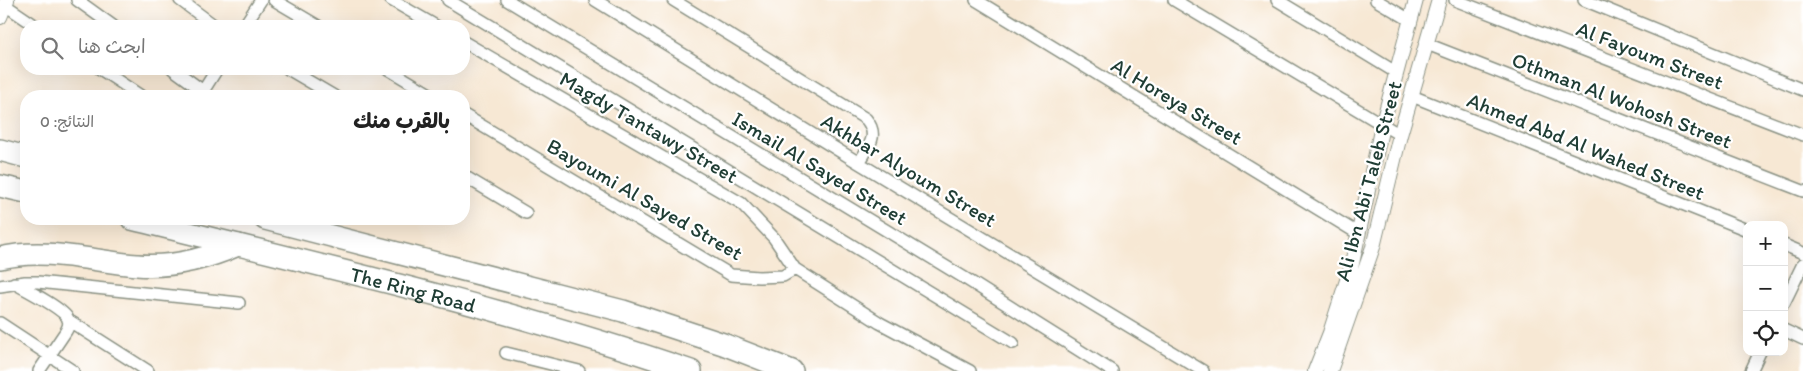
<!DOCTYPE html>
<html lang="ar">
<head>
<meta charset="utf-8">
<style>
  body { margin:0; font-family:Itim,"Playpen Sans Arabic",sans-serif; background:#f6f6f6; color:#222; direction:rtl }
  .controls { position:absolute; right:15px; bottom:15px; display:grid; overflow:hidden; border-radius:10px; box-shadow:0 5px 20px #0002 }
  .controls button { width:45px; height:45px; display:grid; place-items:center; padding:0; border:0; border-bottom:1px solid #e0e0e0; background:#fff; color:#222; font:25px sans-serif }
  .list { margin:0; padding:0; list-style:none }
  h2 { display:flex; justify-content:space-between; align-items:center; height:65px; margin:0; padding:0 20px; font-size:21px }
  h2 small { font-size:16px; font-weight:400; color:#767676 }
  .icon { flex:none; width:28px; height:28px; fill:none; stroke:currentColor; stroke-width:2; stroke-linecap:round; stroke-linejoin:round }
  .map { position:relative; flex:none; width:1803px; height:371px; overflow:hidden; direction:ltr }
  .search { position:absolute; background:#fff; box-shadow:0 5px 20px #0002; left:20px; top:20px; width:450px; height:55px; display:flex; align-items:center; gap:12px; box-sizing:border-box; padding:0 18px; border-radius:20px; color:#767676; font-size:19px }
  .panel { position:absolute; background:#fff; box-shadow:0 5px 20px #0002; left:20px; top:90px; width:450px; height:135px; border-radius:20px; direction:rtl }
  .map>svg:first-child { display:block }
</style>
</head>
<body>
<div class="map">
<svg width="1803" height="371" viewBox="0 0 1803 371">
  <rect width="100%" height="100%" fill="#fff"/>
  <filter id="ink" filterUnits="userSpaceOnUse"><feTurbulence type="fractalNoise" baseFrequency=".02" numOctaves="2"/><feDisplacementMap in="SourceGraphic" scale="10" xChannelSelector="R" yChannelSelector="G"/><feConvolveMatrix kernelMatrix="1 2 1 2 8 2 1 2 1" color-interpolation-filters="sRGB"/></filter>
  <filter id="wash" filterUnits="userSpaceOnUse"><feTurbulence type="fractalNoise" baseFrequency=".0096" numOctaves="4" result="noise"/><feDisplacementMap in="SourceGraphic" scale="20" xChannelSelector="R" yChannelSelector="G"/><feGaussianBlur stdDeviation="1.12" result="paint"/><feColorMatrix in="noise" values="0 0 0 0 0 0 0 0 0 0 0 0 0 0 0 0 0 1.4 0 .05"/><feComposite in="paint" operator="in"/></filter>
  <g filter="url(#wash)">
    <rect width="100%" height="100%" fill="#f7e8d4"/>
  </g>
  <g filter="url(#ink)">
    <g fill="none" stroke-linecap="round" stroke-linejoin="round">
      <g stroke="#8b9284" stroke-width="14">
        <path id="minor" d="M77,0L113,26
          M180,0L215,26
          M274,0L318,26
          M391,0L436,26
          M448,0L1013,343
          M507,0L963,277L1112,371
          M595,0L859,163L1203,371
          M673,0L866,119C880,136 868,147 859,163
          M976,0L1359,234
          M1174,0L1400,135
          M1277,0L1397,73
          M1376,0L1410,20
          M1455,0L1803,135
          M1584,0L1803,90
          M5,5L36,26
          M244,26L261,0
          M464,42L741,203L774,238L795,269
          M1427,44L1803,191
          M100,69L141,96
          M173,69L203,91
          M288,69L334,96
          M388,69L433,96
          M200,96L217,69
          M1412,96L1747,230
          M464,115L731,275L759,277L783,276L795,269L880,323L970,371
          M464,176L526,213
          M1784,245L1803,253
          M14,283C25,289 64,309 68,319C70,324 67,330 64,334L39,371
          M0,286L25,282H38L239,303
          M1784,303L1803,264
          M68,320L148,371
          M0,323L73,371
          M1784,330L1803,339
          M506,353L579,371
          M1751,371L1760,352"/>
      </g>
      <g stroke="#8b9284" stroke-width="16">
        <path id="tertiary" d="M0,17L7,0
          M1315,371L1330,333L1351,268L1382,126L1416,0
          M1330,371L1373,247L1400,135L1439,0"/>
      </g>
      <g stroke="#8b9284" stroke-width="24">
        <g id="motorway">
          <path d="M0,150L26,157"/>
          <path d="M0,186L26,192"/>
          <path id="s1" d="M132,219C319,265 508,308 691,371"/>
          <path d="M265,219L623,311L723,344L792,371"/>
          <path d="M0,258C45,247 92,261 137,265C173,268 206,259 238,245"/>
        </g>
      </g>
      <use href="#minor" stroke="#fff" stroke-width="11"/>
      <use href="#tertiary" stroke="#fff" stroke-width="14"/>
      <use href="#motorway" stroke="#fff" stroke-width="21"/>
    </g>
  </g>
  <g text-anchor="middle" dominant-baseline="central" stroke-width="4.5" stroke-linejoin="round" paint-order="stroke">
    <g font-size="21" fill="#1f3d34" stroke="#fff">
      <text transform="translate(1650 55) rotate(21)">Al Fayoum Street</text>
      <text transform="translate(1622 100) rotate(21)">Othman Al Wohosh Street</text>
      <text transform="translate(1177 101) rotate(31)">Al Horeya Street</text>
      <text transform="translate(649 127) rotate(30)">Magdy Tantawy Street</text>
      <text transform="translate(1586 146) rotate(22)">Ahmed Abd Al Wahed Street</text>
      <text transform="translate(820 168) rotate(31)">Ismail Al Sayed Street</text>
      <text transform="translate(909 170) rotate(31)">Akhbar Alyoum Street</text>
      <text transform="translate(1368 181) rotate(-75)">Ali Ibn Abi Taleb Street</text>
      <text transform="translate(645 199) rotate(30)">Bayoumi Al Sayed Street</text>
      <text stroke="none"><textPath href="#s1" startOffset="290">The Ring Road</textPath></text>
    </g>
  </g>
</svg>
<div class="controls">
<button>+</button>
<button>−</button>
<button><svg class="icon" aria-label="locate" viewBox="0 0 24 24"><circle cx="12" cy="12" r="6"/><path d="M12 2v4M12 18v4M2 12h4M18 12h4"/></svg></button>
</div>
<div class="search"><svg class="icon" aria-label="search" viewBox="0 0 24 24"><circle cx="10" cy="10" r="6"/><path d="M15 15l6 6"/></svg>ابحث هنا</div>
<section class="panel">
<h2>بالقرب منك<small>النتائج: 0</small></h2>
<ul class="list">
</ul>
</section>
</div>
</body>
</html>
